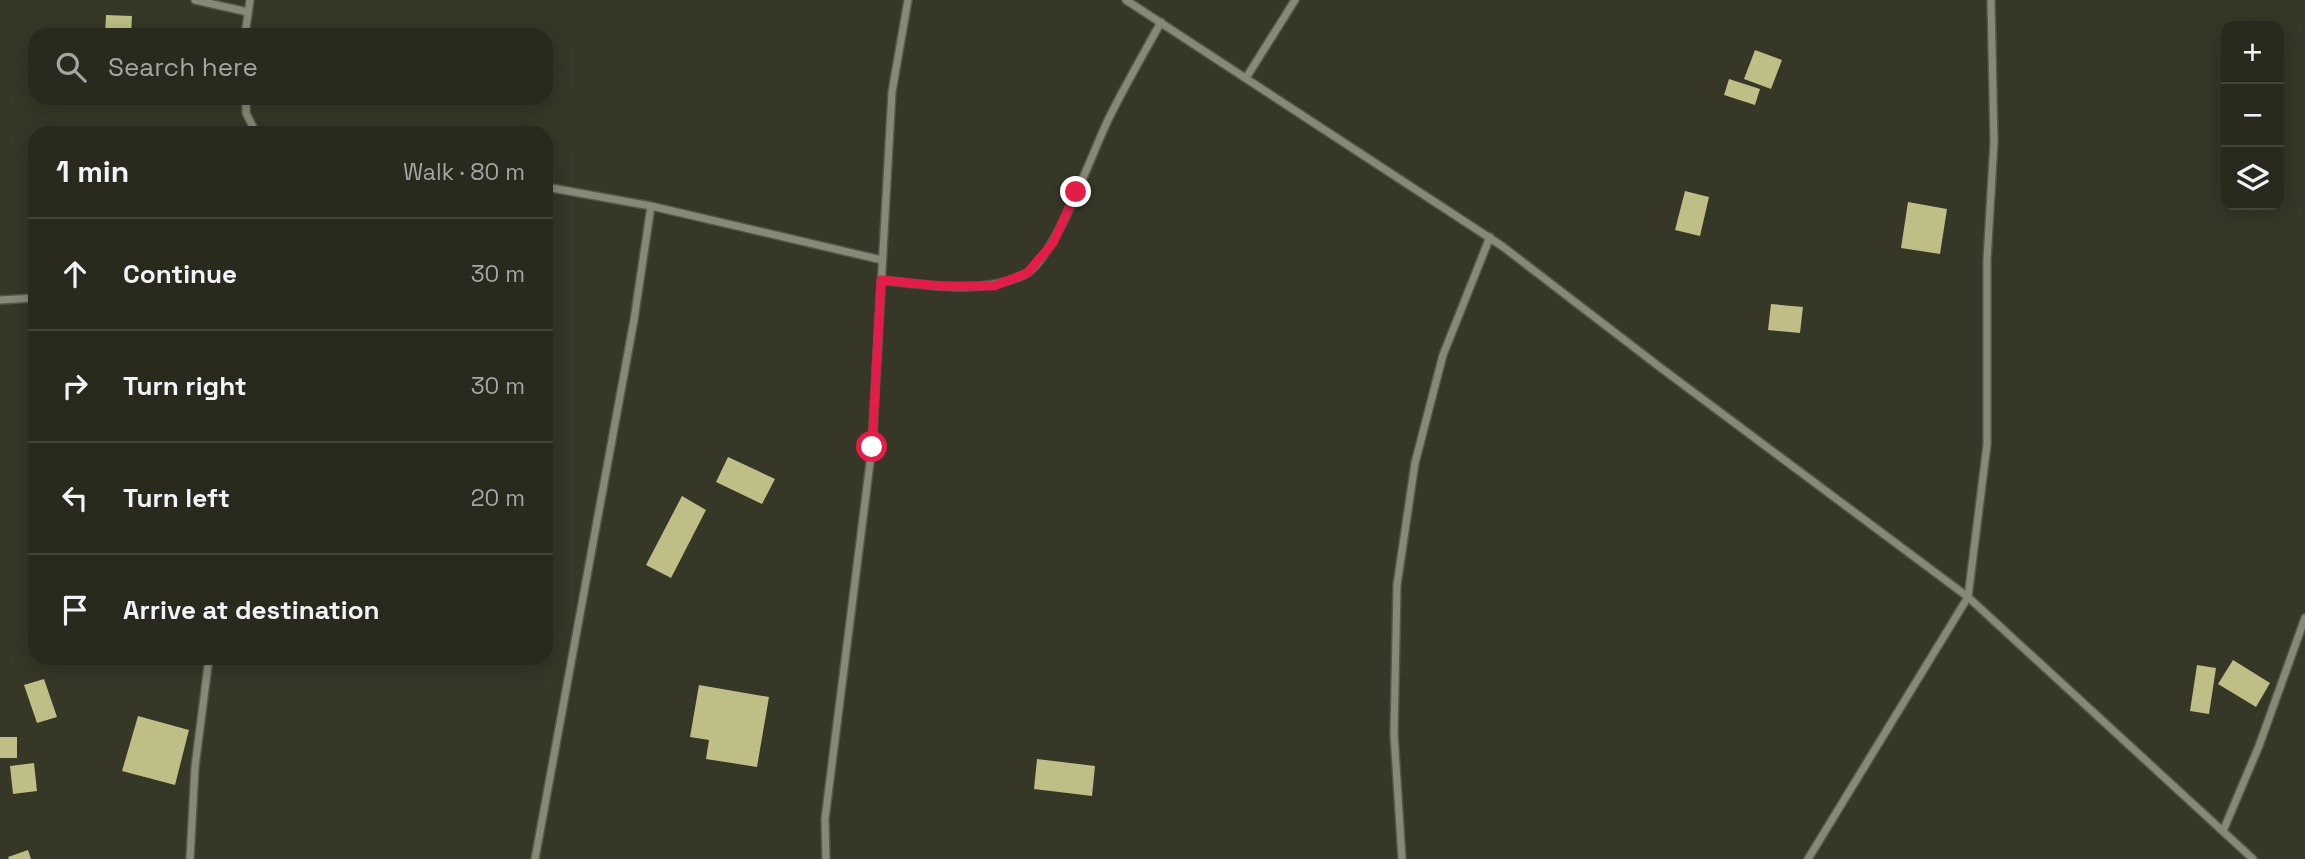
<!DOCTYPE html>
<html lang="en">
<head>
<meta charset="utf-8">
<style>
  body { margin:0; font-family:"Space Grotesk",sans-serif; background:#313127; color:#f1f3f6 }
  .controls { position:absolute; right:21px; top:21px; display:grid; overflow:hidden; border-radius:14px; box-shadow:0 4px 18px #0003 }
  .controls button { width:63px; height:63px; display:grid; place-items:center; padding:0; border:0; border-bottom:2px solid #45453c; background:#29291e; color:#f1f3f6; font:35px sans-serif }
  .stop { position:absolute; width:21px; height:21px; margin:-16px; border:5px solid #e11d48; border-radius:50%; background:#fff }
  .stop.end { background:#e11d48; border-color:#fff; box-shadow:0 2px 7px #0008 }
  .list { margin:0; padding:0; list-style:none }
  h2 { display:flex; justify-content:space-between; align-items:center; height:91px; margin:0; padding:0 28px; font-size:30px }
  h2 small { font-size:23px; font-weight:400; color:#a5a6a4 }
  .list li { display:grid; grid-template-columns:46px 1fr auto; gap:21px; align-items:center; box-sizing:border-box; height:112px; padding:0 28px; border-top:2px solid #45453c }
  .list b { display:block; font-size:26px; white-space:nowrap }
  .list em { font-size:23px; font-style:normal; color:#a5a6a4 }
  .icon { flex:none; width:38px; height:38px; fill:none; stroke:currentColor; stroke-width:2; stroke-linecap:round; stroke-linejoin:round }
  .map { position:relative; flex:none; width:2305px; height:859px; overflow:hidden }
  .search { position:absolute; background:#29291e; box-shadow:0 4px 18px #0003; left:28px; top:28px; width:525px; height:77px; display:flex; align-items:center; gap:18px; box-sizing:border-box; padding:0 24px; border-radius:21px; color:#a5a6a4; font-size:26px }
  .panel { position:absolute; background:#29291e; box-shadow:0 4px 18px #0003; left:28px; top:126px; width:525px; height:539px; border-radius:21px }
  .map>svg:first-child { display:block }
</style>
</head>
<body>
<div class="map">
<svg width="2305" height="859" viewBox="0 0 2305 859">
  <rect width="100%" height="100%" fill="#373728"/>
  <path fill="#bebe86" d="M106,15L132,16L131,35H105Z
    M1755,50L1782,60L1771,89L1744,79Z
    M1729,79L1760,89L1755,105L1724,95Z
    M1685,191L1709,197L1700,236L1675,230Z
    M1908,202L1947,209L1940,254L1901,248Z
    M1771,304L1803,307L1800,333L1768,330Z
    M728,457L775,479L762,504L716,482Z
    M682,496L706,510L671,578L646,565Z
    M2233,660L2270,683L2256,707L2218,684Z
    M2197,665L2216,668L2209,714L2190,711Z
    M44,679L57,717L37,723L24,685Z
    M699,685L769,697L757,767L706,759L709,740L690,737Z
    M138,716L189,730L175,785L122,771Z
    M0,737H17V758H0Z
    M1037,759L1095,766L1092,796L1034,789Z
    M34,763L37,791L13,794L10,766Z
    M28,850L31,859H9L8,857Z"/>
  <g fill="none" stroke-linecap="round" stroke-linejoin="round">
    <g stroke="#555548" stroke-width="10">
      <path id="minor" d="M195,0L248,12
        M1126,0L1502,246L1661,368L1968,597L2253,859
        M245,35L250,0
        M1246,78L1295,0
        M246,98V113L256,133
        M546,187L651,206L882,260
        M881,280C928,285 980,295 1024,275C1056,259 1092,151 1110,116C1126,84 1144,53 1161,22
        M0,300L35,298
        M2223,831L2259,746L2305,618
        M190,859L195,767L209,658
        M535,859L634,320L651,206
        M826,859L825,819L872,447L892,92L908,0
        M1402,859L1394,734L1397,585L1415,463L1443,355L1490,237
        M1808,859L1968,597L1987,445V260L1994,142L1991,0"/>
    </g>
    <use href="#minor" stroke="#888876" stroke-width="7"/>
  </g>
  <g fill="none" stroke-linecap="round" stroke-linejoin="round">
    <path stroke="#e11d48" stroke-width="9" d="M872,447L881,280L941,286H994L1027,273L1053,243L1076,192"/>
  </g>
</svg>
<div class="controls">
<button>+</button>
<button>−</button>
<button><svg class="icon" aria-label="layers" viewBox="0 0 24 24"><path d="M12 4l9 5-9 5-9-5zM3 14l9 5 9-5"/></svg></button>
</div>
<div class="stop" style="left:872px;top:447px"></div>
<div class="stop end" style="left:1076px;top:192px"></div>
<div class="search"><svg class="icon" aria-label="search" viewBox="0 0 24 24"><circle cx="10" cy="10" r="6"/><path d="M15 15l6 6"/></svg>Search here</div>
<section class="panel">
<h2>1 min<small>Walk · 80 m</small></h2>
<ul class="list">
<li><svg class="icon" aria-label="ahead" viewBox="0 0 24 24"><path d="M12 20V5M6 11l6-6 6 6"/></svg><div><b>Continue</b></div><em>30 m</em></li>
<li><svg class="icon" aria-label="right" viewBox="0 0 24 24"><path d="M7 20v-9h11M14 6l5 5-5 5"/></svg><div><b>Turn right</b></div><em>30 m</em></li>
<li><svg class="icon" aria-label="left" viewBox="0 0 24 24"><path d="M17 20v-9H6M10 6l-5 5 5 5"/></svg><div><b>Turn left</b></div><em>20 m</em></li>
<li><svg class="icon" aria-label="arrive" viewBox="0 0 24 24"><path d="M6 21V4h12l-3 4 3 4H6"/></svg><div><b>Arrive at destination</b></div></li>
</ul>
</section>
</div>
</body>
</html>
